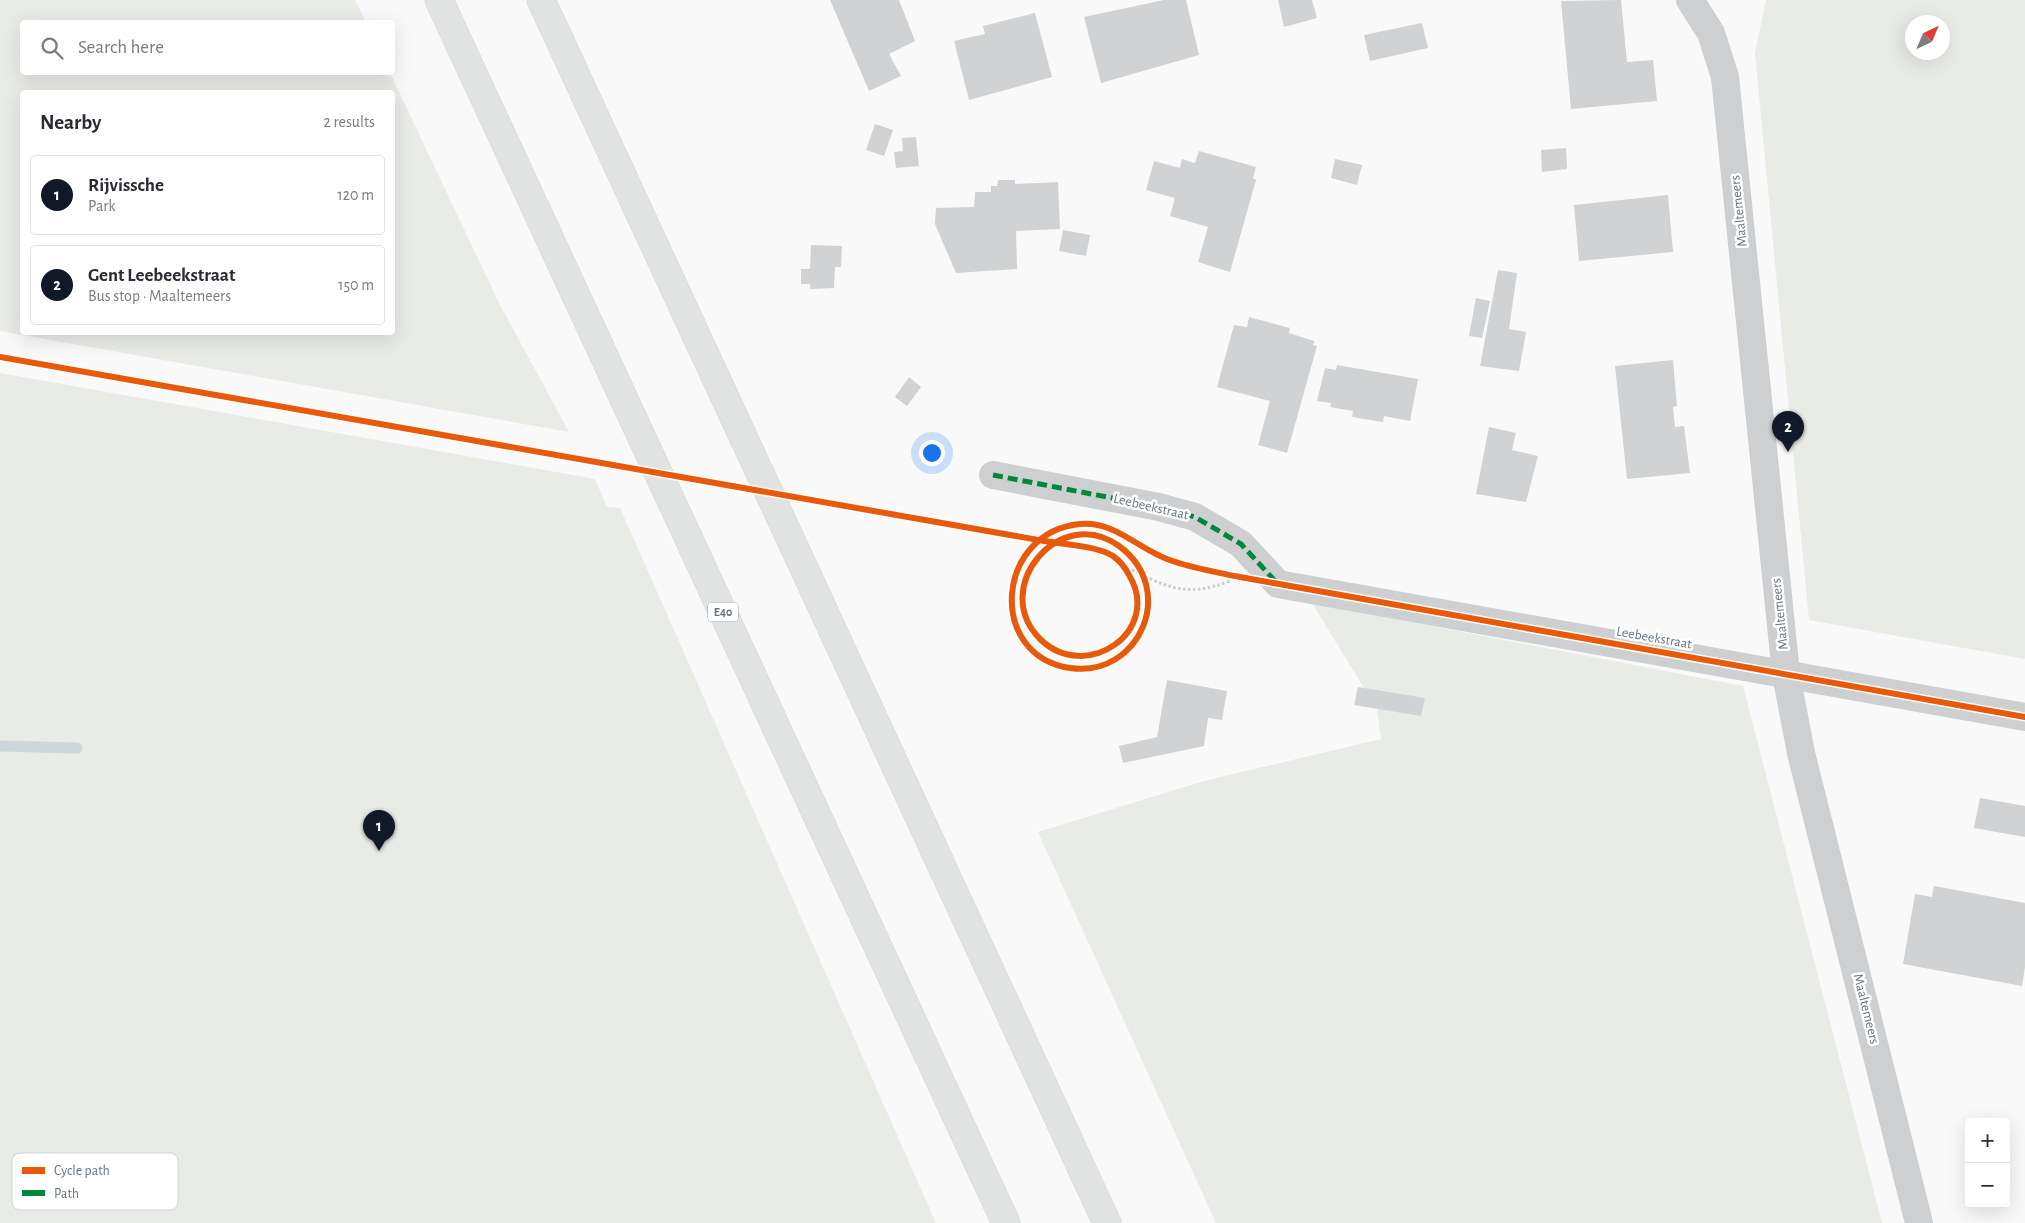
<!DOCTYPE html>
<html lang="en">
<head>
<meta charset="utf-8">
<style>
  body { margin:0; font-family:"Alegreya Sans",sans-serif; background:#f7f7f7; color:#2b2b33 }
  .controls { position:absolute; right:15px; bottom:15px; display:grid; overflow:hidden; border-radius:5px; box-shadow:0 5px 20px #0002 }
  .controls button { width:45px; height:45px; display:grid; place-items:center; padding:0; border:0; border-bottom:1px solid #e1e1e2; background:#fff; color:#2b2b33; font:25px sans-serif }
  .compass { position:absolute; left:1905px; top:15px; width:45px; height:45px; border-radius:50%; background:#fff; box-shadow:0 5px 20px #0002; rotate:44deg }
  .you { position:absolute; left:931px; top:452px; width:18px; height:18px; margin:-12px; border:4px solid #fff; border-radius:50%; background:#1a73e8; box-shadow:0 0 0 8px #1a73e833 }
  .badge { display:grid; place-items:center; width:32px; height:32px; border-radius:50%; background:#111827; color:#fff; font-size:16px; font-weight:700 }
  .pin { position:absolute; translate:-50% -41px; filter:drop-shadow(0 1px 2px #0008) }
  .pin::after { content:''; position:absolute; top:26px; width:18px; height:15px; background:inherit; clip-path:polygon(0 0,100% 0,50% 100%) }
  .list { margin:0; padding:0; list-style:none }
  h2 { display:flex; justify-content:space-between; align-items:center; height:65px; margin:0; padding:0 20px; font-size:21px }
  h2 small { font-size:16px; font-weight:400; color:#7c7c81 }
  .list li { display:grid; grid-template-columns:32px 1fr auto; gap:15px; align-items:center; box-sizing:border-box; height:80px; margin:0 10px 10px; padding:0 10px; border:1px solid #e1e1e2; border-radius:5px }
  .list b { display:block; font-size:19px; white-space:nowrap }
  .list p { margin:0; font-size:16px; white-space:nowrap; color:#7c7c81 }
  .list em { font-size:16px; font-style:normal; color:#7c7c81 }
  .icon { flex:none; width:28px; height:28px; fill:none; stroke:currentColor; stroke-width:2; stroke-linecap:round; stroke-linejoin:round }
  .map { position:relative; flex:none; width:2025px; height:1223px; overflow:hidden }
  .search { position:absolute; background:#fff; box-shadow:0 5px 20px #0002; left:20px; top:20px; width:375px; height:55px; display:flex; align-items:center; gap:12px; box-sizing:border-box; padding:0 18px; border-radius:5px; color:#7c7c81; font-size:19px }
  .panel { position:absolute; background:#fff; box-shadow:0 5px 20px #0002; left:20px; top:90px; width:375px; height:245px; border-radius:5px }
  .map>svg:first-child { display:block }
</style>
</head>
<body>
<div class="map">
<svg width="2025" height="1223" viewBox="0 0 2025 1223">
  <rect width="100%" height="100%" fill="#f9f9f9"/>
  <path fill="#e8ebe6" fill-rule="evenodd" d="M0,0H355L366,22H22V72L390,73L500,305L569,432L0,331ZM22,92H392V332H22Z
    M1766,0H2025V659L1809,620L1755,53ZM1912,22H1942V52H1912Z
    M0,373L595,479L607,507L620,508L936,1223H0Z
    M1312,603L1743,686L1882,1223H1216L1038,832L1204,781L1381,739L1377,709Z"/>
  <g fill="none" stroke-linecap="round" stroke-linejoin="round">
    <path stroke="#ced6d9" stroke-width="11" d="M0,746L77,748"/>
  </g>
  <path fill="#d0d2d3" d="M830,0H899L915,41L889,54L901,76L869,91Z
    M1164,0H1186L1199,55L1101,83L1084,17Z
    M1278,0H1312L1317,18L1284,27Z
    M1621,0L1627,62L1653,60L1657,101L1571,109L1561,1Z
    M1035,13L1052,77L969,100L954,41L985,34L983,26Z
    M1422,23L1428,48L1370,61L1364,35Z
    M875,124L893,130L884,156L866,150Z
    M916,137L919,166L896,168L894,152L903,151L902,138Z
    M1566,148L1567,169L1542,172L1541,150Z
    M1199,151L1256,167L1253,178L1256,180L1230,272L1198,262L1208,227L1170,216L1175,198L1146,190L1154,161L1180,168L1182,159L1195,163Z
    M1335,159L1362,165L1357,185L1331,178Z
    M998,180H1015V184L1058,182L1060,229L1016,231L1017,269L956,273L935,224L936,208L974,207L975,192H991V186H997Z
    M1668,195L1673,252L1579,261L1574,205Z
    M1063,230L1090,235L1086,256L1059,251Z
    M811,245L842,246L841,267H835L834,288L810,289V284H801V269H810Z
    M1498,270L1517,273L1509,329L1526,332L1519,371L1480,366Z
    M1476,298L1490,301L1482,338L1469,336Z
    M1249,317L1290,328L1289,333L1314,341L1313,345L1317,346L1287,453L1258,445L1270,401L1217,387L1234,325L1247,327Z
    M1673,360L1677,406L1673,407L1675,427L1684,426L1690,473L1627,479L1615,366Z
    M1337,365L1418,379L1410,421L1384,416L1383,422L1352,417L1353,411L1330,407L1331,403L1317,401L1325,368L1336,370Z
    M909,377L921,387L907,406L895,397Z
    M1489,427L1516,433L1512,450L1538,456L1526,502L1476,494Z
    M1167,680L1227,691L1222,720L1208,718L1204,746L1123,763L1119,746L1157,737Z
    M1358,687L1425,698L1421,716L1354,705Z
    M1980,798L2025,806V837L1974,828Z
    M1934,886L2025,903V967L2022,986L1903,964L1915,894L1932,897Z"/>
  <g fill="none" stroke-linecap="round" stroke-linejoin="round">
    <g stroke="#d5d6d6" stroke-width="29">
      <path id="highway" d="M439,0L1006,1223
        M541,0L1107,1223"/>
    </g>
    <path stroke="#cbcccd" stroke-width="3" stroke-dasharray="2.5 2.5" stroke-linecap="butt" d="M1123,565C1165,586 1183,599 1230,581"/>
    <path stroke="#cecfd0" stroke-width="28" d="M1690,0L1711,33L1725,77L1786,674L1801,753L1919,1223
      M993,475L1159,507L1195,517L1241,544L1278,584L2025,717"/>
    <use href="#highway" stroke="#e1e2e2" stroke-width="28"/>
    <path stroke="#00873e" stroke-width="5" stroke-dasharray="10 5" stroke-linecap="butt" d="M993,475L1159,507L1195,517L1241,544L1276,582"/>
    <g stroke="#fff" stroke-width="9">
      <path id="cycleway" d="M0,357L1044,541C1063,544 1097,546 1113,556C1120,561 1125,567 1129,575C1163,631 1086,684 1040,639C989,588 1060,503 1119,546C1178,589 1140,678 1070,668C986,655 996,532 1080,524C1115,521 1137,548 1167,559C1190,568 1216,572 1240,577L2025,717"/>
    </g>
    <use href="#cycleway" stroke="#e8590c" stroke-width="6"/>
  </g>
  <g text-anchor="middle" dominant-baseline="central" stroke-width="5" stroke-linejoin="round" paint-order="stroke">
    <rect fill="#fff" stroke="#939fa8" stroke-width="1" x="708" y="602.5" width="30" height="19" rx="4"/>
    <g font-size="12" font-weight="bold" fill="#657683">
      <text x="723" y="612">E40</text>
    </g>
    <g font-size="14" fill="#657683" stroke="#fff">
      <text transform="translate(1739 211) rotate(-96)">Maaltemeers</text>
      <text transform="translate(1151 507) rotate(13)">Leebeekstraat</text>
      <text transform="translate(1780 614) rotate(-96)">Maaltemeers</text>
      <text transform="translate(1654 638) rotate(10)">Leebeekstraat</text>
      <text transform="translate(1866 1009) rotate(76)">Maaltemeers</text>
    </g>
  </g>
  <rect x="12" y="1153" width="166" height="57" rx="8" fill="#fff" stroke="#d1d6da" stroke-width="1"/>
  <rect x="22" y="1167" width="23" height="7" fill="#e8590c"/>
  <rect x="22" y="1190" width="23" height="6" fill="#00873e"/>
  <g font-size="14" fill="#657683">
    <text x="54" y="1175">Cycle path</text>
    <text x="54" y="1198">Path</text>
  </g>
</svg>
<div class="controls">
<button>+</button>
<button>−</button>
</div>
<svg class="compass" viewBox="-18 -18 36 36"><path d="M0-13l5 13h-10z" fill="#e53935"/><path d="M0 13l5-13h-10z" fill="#7c7c81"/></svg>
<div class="you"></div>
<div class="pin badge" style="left:379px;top:851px">1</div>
<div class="pin badge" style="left:1788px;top:452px">2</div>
<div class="search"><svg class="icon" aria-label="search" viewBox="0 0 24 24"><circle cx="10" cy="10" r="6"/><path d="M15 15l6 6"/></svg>Search here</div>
<section class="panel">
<h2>Nearby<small>2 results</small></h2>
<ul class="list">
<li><span class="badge">1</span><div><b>Rijvissche</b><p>Park</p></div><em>120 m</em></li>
<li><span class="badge">2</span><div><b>Gent Leebeekstraat</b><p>Bus stop · Maaltemeers</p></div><em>150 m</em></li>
</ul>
</section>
</div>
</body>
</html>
